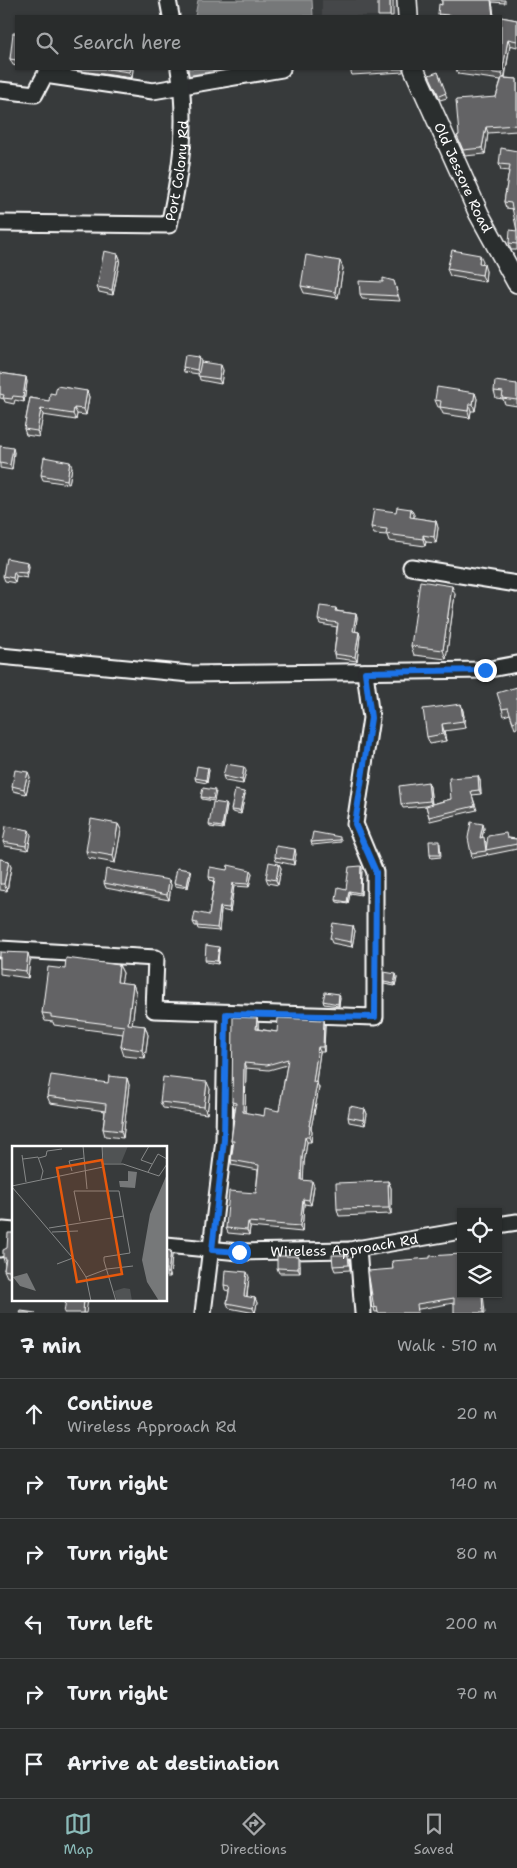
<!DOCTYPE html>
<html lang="en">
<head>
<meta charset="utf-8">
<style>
  body { margin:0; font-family:"Shantell Sans",sans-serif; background:#353838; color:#f1f3f6 }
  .controls { position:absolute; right:15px; bottom:15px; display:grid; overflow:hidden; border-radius:0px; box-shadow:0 1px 4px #0004 }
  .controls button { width:45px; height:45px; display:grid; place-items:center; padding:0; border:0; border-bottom:1px solid #454848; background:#292c2c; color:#f1f3f6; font:25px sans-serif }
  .stop { position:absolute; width:15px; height:15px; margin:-11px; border:4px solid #1a73e8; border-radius:50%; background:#fff }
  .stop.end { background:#1a73e8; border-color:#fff; box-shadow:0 1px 5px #0008 }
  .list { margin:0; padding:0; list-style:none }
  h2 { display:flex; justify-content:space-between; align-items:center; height:65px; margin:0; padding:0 20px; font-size:21px }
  h2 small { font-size:16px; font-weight:400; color:#a5a7a9 }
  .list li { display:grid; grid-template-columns:32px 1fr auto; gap:15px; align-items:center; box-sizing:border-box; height:70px; padding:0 20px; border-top:1px solid #454848 }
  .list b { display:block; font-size:19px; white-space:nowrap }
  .list p { margin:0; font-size:16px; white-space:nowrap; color:#a5a7a9 }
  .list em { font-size:16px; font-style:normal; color:#a5a7a9 }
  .icon { flex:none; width:28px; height:28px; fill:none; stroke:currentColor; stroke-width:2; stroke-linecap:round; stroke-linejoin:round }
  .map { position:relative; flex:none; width:517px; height:1313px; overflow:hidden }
  .search { position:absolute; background:#292c2c; box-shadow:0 1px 4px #0004; left:15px; right:15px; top:15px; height:55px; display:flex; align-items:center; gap:12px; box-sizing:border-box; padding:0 18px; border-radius:0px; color:#a5a7a9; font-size:19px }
  .sheet { height:485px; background:#292c2c }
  nav { display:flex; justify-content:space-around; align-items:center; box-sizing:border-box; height:70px; border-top:1px solid #454848; background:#292c2c; font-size:14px; color:#a5a7a9 }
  nav a { display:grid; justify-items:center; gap:2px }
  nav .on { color:#8bbbb9 }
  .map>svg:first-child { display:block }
</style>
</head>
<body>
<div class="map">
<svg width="517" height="1313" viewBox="0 0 517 1313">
  <rect width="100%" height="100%" fill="#373a3b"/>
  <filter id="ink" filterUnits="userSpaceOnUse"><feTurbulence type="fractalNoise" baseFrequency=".02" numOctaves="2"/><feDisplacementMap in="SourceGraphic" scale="10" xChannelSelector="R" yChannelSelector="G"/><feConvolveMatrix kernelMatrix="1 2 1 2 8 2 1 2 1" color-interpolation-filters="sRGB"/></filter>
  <g filter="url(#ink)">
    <path fill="#444748" d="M322,0H396V16H322Z"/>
    <path fill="#767879" stroke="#adaeaf" d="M198,0H312L313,16H195Z
      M184,69H220L183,77Z"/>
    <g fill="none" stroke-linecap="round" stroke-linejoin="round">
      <g stroke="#fff" stroke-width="19">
        <g id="minor">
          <path d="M168,0L171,16"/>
          <path d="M0,90L35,94L45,75L153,91L282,69"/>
          <path id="s1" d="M0,223L169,225C181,170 188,125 179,69"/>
          <path d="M411,567L517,584"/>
          <path d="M0,656L190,674L485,670L517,664"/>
          <path d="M0,949L156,958L154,1010L375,1017V872L355,824L371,718L365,672"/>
          <path d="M498,1225L517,1222"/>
          <path id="s2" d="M166,1245L239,1252L350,1250L461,1231"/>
          <path d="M358,1248L363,1313"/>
          <path d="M0,1249L3,1230L14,1231"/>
          <path d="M203,1313L224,1140L226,1014"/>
        </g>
      </g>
      <g stroke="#fff" stroke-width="22">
        <g id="major">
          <path d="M407,0L408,16"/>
          <path id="s3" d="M414,69L479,214L517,283"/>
        </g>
      </g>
      <use href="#minor" stroke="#2a2d2e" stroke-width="15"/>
      <use href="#major" stroke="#2a2d2e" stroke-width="19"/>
    </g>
    <path fill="#555657" stroke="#fff" fill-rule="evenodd" d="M442,0H505V3L492,2L494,16H496H439L438,14L442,5Z
      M501,17L517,20V47L510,45L505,78L517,79V131L488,133L485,154L465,156L457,136L459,135L496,97L501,80L458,74L456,69H501Z
      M16,33V66L13,65L10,59Z
      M67,69H133L132,78Z
      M350,69H403V72L352,75Z
      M438,72L447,98L440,100L431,80Z
      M517,151L513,209L506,208L504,202L509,171L501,170L499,164Z
      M517,231V250H511L509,243Z
      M118,254L120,259L113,295L99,292L97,287Z
      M483,261L482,263L486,271L485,282L450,276L447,269Z
      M343,268L338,298L304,293L301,286Z
      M394,281L400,301L362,299L360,294L383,282Z
      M201,362L223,370L221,384L200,380L199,374L184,372L183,367Z
      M0,373L26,377L27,382L24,402L15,400L14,404L5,402L4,399L0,398Z
      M517,384V406L505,404L503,399L496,398L494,391Z
      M87,391L89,397L86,415L77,414L76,420L43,415L39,437L26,435L24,429L30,398L49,401L55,394Z
      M475,393L477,399L475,411H471L470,418L443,414L440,407H438L435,400Z
      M0,446L14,452L12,470L0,468Z
      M72,467L69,484L43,480L41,475Z
      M411,509L414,515V518L436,521L438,528L436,543L426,542L425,546L389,541L387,535L374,534L371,527L396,512Z
      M29,566L27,578L16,576L15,583L5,581L3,576Z
      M455,594L446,659L414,655L411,646Z
      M336,608L337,611L356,614L357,618L355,631L359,632L360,636L357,661L335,658L334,654L337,627L320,624L318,620Z
      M517,687V728L515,729L510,714L504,716L502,709Z
      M461,704L463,711L466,728L444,731L446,741L430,744L427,737Z
      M209,770L207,783L196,781L195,778Z
      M246,771L243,784L225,781L223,776Z
      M30,777L26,794L13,791L12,786Z
      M480,780L481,794L472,795L477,810L430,821L426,806L403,808L401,804L428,782L430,787L432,804L451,799Z
      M216,792L214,801L202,799L201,797Z
      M245,794L241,814L232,812L231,810Z
      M227,806L223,829L210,827L209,825Z
      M118,824L121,830L115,863L88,858L86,851Z
      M484,828L482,838L486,842V847L508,838L517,839V849L488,855L487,853V855L472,858L471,853Z
      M31,835L28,850L5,846L3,842Z
      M341,839V842L312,845L311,842Z
      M440,843L441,857L431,858L430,855Z
      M296,854L294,865L276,861L275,857Z
      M0,859L9,861L11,867L7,891L0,890Z
      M279,864L281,868L278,885L268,883L266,878Z
      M361,866L362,868L361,895L350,893L348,904L337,902L336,900L346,889Z
      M227,870L252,873L249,887L234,886L230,912L221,910L219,931L198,929L197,926H195L193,922L209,915L214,881L210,880L209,877Z
      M191,873L188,888L175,886L174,883Z
      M169,880L171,885L169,900L106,888L104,883Z
      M353,926L355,931L352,947L332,943L330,938Z
      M219,949L218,964L206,962L205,960Z
      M0,952L30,960L28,978L0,974Z
      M119,965L123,973L121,983L133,984L136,993L132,1025L145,1026L148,1035L145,1058L124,1056L121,1047L123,1034L54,1025L53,1022L45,1021L42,1013L65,969Z
      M396,974L397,977L395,986L384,984V982Z
      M340,997L339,1006L324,1004L323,1001Z
      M257,1018L258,1023V1029L277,1032L325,1025L324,1052H320L316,1082L319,1088L311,1128L312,1131L311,1142H307L304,1163L303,1180L314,1186L311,1205L304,1204L302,1232L250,1227L249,1235L228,1233L226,1228L256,1193L258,1170L232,1165L231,1160L233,1146L231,1141L235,1108H234L232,1102ZM287,1065L279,1111L264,1116L245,1113L246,1068L269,1070Z
      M127,1078L129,1085L123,1138L105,1136L103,1129L105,1111L50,1103L47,1096L108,1083Z
      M210,1089L207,1114L163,1108L160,1102Z
      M365,1109L367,1114L365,1125L349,1122L348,1117Z
      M388,1181L391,1188V1214L339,1216L337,1209Z
      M14,1233V1278L7,1277L4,1270L5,1264L3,1258Z
      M166,1250L171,1251L172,1255L170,1277H166Z
      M298,1256L300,1260V1273H279L277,1268Z
      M349,1259L350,1270L335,1271L333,1266Z
      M392,1261L485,1313L454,1303L419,1309L375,1312L374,1308L393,1269Z
      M249,1277L247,1297L255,1298L257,1303L255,1313L229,1308L227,1303L229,1291L225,1290L224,1285Z"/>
    <path fill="#454647" stroke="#fff" d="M390,0H393V16H390Z
      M491,0L492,2L494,16H493Z
      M508,39L510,45L504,80L502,74Z
      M130,69H133L132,78L129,72Z
      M486,127L488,133L485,154L482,148Z
      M118,254L120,259L113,295L112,290Z
      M480,255L483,261L481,270L479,263Z
      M340,261L343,268L338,298L335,292Z
      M484,264L486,271L485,282L482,275Z
      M199,357L201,362L199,374L197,370Z
      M221,365L223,370L221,384L219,379Z
      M26,377L27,382L24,402L23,397Z
      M87,391L89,397L86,415L84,409Z
      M475,393L477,399L475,411L473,404Z
      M469,404L471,411L470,418L468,411Z
      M74,408L77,414L76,420L73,414Z
      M41,409L43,415L39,437L37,431Z
      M13,448L14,452L12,470L10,465Z
      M70,462L72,467L69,484L67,480Z
      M411,509L414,515L413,524L410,517Z
      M436,521L438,528L436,543L434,537Z
      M423,535L426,542L425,546L423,539Z
      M28,562L29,566L27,578L26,573Z
      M14,572L16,576L15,583L13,578Z
      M452,586L455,594L446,659L443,650Z
      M356,614L357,618L355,635L353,631Z
      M359,632L360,636L357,661L355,657Z
      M461,704L463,711L466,728L463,721Z
      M442,724L444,731L446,741L443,734Z
      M244,767L246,771L243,784L242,780Z
      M208,768L209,770L207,783L206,780Z
      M28,772L30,777L26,794L24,789Z
      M478,776L480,780L481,794L479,790Z
      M428,782L430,787L432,806L430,801Z
      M244,792L245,794L241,814L240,811Z
      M226,804L227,806L223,829L222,827Z
      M118,824L121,830L115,863L113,856Z
      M483,824L484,828L481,842L480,838Z
      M29,830L31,835L28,850L26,846Z
      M295,849L296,854L294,865L293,860Z
      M9,861L11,867L7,891L4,884Z
      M279,864L281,868L278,885L276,880Z
      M361,866L362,868L361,895L360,893Z
      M190,870L191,873L188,888L187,886Z
      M250,870L252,873L249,887L248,884Z
      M169,880L171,885L169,900L167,895Z
      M233,883L234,886L230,912L229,908Z
      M349,891L350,893L348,904L347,902Z
      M220,907L221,910L219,931L217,928Z
      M353,926L355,931L352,947L351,942Z
      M219,947V949L218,964L217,961Z
      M28,953L30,960L28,978L26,971Z
      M119,965L123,973L120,991L117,982Z
      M396,974L397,977L395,986L394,984Z
      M133,984L136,993L131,1033L128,1024Z
      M339,994L340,997L339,1006L338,1004Z
      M257,1018L258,1023V1034L256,1029Z
      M324,1020L325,1025L324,1052L323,1047Z
      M145,1026L148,1035L145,1058L142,1050Z
      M318,1047L320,1052L315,1087L313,1082Z
      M244,1063L246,1068L245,1117L243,1112Z
      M127,1078L129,1085L123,1138L121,1131Z
      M207,1082L210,1089L207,1114L204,1107Z
      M317,1083L319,1088L311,1128L312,1131L311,1142L309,1137V1126Z
      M365,1109L367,1114L365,1125L363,1120Z
      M305,1137L307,1142L304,1163L303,1185L301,1180L302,1158Z
      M312,1181L314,1186L311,1205L309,1200Z
      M388,1181L391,1188V1214L389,1208Z
      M303,1199L304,1204L302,1232L300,1226Z
      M248,1222L250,1227L249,1235L247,1230Z
      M171,1251L172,1255L170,1277L168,1273Z
      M298,1256L300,1260V1273L298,1269Z
      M247,1272L249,1277L246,1301L244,1296Z
      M482,1294H483L485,1313H483Z
      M255,1298L257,1303L255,1313L253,1308Z
      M84,1299H88L86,1313H83Z"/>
    <path fill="#636465" stroke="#fff" fill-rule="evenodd" d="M378,0H390V16H378Z
      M442,0H491L493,16H496H448V15L438,14L439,4L442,5Z
      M501,17L517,20V41L508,39L502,74L462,69H501Z
      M13,33H16V60L10,59Z
      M108,69H130L129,72Z
      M438,72L446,93L439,96L429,75Z
      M502,78L517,79V125L486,127L482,148L463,150L457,136L459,135L456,100L496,97Z
      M501,148L517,151V231L511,203L504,202L510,165L499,164Z
      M510,230L517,231V244L509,243Z
      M452,250L480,255L479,263L484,264L482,275L447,269Z
      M104,251L118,254L112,290L97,287Z
      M306,255L340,261L335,292L301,286Z
      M383,278L394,281L398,296L360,294L359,281L383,282Z
      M185,355L199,357L197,370L183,367Z
      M201,362L221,365L219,379L198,376Z
      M0,373L26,377L23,397L13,396L12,399L3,398L4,395L0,394Z
      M495,381L517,384V400L502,398L503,392L494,391Z
      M57,386L87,391L84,409L74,408L73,414L41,409L37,431L24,429L30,398L49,401L50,393L55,394Z
      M437,387L475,393L473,404H469L468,411L440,407L441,401L435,400Z
      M0,446L13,448L10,465L0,463Z
      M44,457L70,462L67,480L41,475Z
      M397,507L411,509L410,517L436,521L434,537L423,535V539L386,534L387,529L371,527L374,509L396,512Z
      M6,558L28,562L26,573L14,572L13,578L3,576Z
      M420,581L452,586L443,650L411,646Z
      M320,606L336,608L335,611L356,614L353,631L359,632L355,657L334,654L338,623L318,620Z
      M517,687V721L513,722L508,708L502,709L497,693Z
      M461,704L463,721L442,724L443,734L427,737L423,709Z
      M226,764L244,767L242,780L223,776Z
      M197,766L208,768L206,780L195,778Z
      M15,770L28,772L24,789L12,786Z
      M478,776L479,790L471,791L475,806L429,817L426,806L451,799L449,778Z
      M428,782L430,801L401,804L399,786Z
      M203,788L215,790L213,799L201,797Z
      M235,790L244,792L240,811L231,810Z
      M213,802L226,804L222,827L209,825Z
      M91,819L118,824L113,856L86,851Z
      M471,822L483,824L480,838L484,837L486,851L471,853L468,838Z
      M6,826L29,830L26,846L3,842Z
      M313,832L340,837V840L311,842Z
      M506,833L507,838L517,839V844L486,850L488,836Z
      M429,841H439L440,855H430Z
      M276,846L295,849L293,860L275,857Z
      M0,859L9,861L4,884H0Z
      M269,862L279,864L276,880L266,878Z
      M228,865L250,870L248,884L233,883L229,908L220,907L217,928L197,926V923L193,922L195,912L209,915L215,878L209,877L210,867L227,870Z
      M361,866L360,893L349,891L347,902L336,900L338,887L346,889L349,867Z
      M177,868L190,870L187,886L174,883Z
      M106,869L169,880L167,895L104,883Z
      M333,923L353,926L351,942L330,938Z
      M206,945L219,947L217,961L205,960Z
      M0,952L28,953L26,971L0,968Z
      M66,958L119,965L117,982L133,984L128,1024L145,1026L142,1050L121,1047L124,1026L51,1017V1014L42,1013L48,967L65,969Z
      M384,972L396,974L394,984L384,982Z
      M325,992L339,994L338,1004L323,1001Z
      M233,1017L257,1018L256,1029L277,1032L278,1018L324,1020L323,1047H318L313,1082L317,1083L309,1126H310L309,1137H305L302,1158L301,1180L312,1181L309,1200L303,1199L300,1226L248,1222L247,1230L226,1228L229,1191L256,1193L259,1165L231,1160L234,1141H231L236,1103L232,1102ZM288,1059L279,1111L265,1108L264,1116L243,1112L244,1063L267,1065Z
      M51,1075L108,1083L109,1076L127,1078L121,1131L103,1129L106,1104L47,1096Z
      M163,1077L207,1082L204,1107L160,1102Z
      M350,1106L365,1109L363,1120L348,1117Z
      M388,1181L389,1208L337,1209L336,1183Z
      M8,1233H14V1272L4,1270L6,1258H3V1250L7,1248Z
      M166,1250L171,1251L168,1273H166Z
      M461,1254V1294H482L483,1313H454V1298L417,1304L418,1313H378L377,1307L374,1308L368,1271L393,1269L392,1261L430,1258V1256Z
      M332,1255H348L349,1265L333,1266Z
      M277,1256H298V1269L277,1268Z
      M225,1270L247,1272L244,1296L255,1298L253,1308L227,1303L230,1286L224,1285Z
      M66,1299H84L83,1313H64Z
      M21,1311L36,1313H20Z"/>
  </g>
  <g fill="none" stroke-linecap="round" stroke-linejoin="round" filter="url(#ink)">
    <path stroke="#1a73e8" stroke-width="6" d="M239,1252L212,1250L224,1140L226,1014L375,1017L376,872L355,824L371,718L365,672L485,670"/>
  </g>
  <g text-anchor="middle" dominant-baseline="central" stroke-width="4" stroke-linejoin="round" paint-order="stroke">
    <g font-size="14" fill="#fff" stroke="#2a2d2e">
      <text stroke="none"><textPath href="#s1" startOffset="224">Port Colony Rd</textPath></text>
      <text stroke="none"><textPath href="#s3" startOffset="119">Old Jessore Road</textPath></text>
      <text stroke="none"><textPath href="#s2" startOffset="179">Wireless Approach Rd</textPath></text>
    </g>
  </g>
  <g transform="translate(12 1146)">
    <rect width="155" height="155" fill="#373a3b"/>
    <path d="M90,0H116L109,17H92ZM112,142L118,143L120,155H105L102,145Z" fill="#505354"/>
    <path d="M116,25L125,26L123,42L108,41L107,35H116ZM155,28V155H147L135,136L130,114L138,68ZM15,127L24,145L8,140L1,131Z" fill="#767879"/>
    <path fill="none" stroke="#878989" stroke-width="1" d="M71,0L75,43M90,0L91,18M137,0L129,14L140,18M10,9L14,36M27,12L34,10L35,5L50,3M11,13L26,11L31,25L29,33M91,18H111L147,30L155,18M60,25L57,15L72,12M136,26L146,8L155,13M0,40L91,21V18M0,41L65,117L74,131L79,155M68,75L62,45H107L118,107L92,111V115L104,155M37,82L112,70M40,86L66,85M45,118L61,112M74,131L95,123L121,120"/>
    <path fill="#e8590c" fill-opacity="0.15" stroke="#e8590c" stroke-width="2.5" d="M90,14L110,128L65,136L45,22Z"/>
    <rect width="155" height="155" fill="none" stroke="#fff" stroke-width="2.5"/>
  </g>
</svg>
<div class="controls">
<button><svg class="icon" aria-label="locate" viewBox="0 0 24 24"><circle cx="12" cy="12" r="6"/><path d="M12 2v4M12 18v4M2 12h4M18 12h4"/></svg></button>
<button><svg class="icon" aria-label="layers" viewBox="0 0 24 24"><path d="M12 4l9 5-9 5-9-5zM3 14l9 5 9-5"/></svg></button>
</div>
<div class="stop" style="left:239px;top:1252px"></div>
<div class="stop end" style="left:485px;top:670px"></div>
<div class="search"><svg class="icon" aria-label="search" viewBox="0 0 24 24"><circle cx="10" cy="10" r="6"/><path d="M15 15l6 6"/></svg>Search here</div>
</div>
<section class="sheet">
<h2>7 min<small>Walk · 510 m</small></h2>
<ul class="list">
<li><svg class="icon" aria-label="ahead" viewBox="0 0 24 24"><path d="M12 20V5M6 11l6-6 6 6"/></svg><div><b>Continue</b><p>Wireless Approach Rd</p></div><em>20 m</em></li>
<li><svg class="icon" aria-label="right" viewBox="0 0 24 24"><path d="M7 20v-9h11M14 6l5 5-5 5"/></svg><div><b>Turn right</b></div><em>140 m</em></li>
<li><svg class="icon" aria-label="right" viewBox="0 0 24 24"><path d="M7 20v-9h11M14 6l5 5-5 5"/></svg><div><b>Turn right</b></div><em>80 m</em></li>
<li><svg class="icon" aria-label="left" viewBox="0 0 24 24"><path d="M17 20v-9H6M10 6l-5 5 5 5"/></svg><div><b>Turn left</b></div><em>200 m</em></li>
<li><svg class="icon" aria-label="right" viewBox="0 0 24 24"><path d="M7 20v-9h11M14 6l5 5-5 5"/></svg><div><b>Turn right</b></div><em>70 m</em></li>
<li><svg class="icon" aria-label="arrive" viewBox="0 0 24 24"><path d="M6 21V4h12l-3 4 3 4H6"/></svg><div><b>Arrive at destination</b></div></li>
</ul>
</section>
<nav>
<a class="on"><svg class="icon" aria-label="map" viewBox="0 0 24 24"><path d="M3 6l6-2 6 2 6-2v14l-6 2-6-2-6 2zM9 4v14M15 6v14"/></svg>Map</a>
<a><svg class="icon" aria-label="directions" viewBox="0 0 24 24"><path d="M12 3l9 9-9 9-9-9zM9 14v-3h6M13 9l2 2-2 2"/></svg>Directions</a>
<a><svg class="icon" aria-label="saved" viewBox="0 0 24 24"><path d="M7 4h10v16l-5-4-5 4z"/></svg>Saved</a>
</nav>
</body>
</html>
